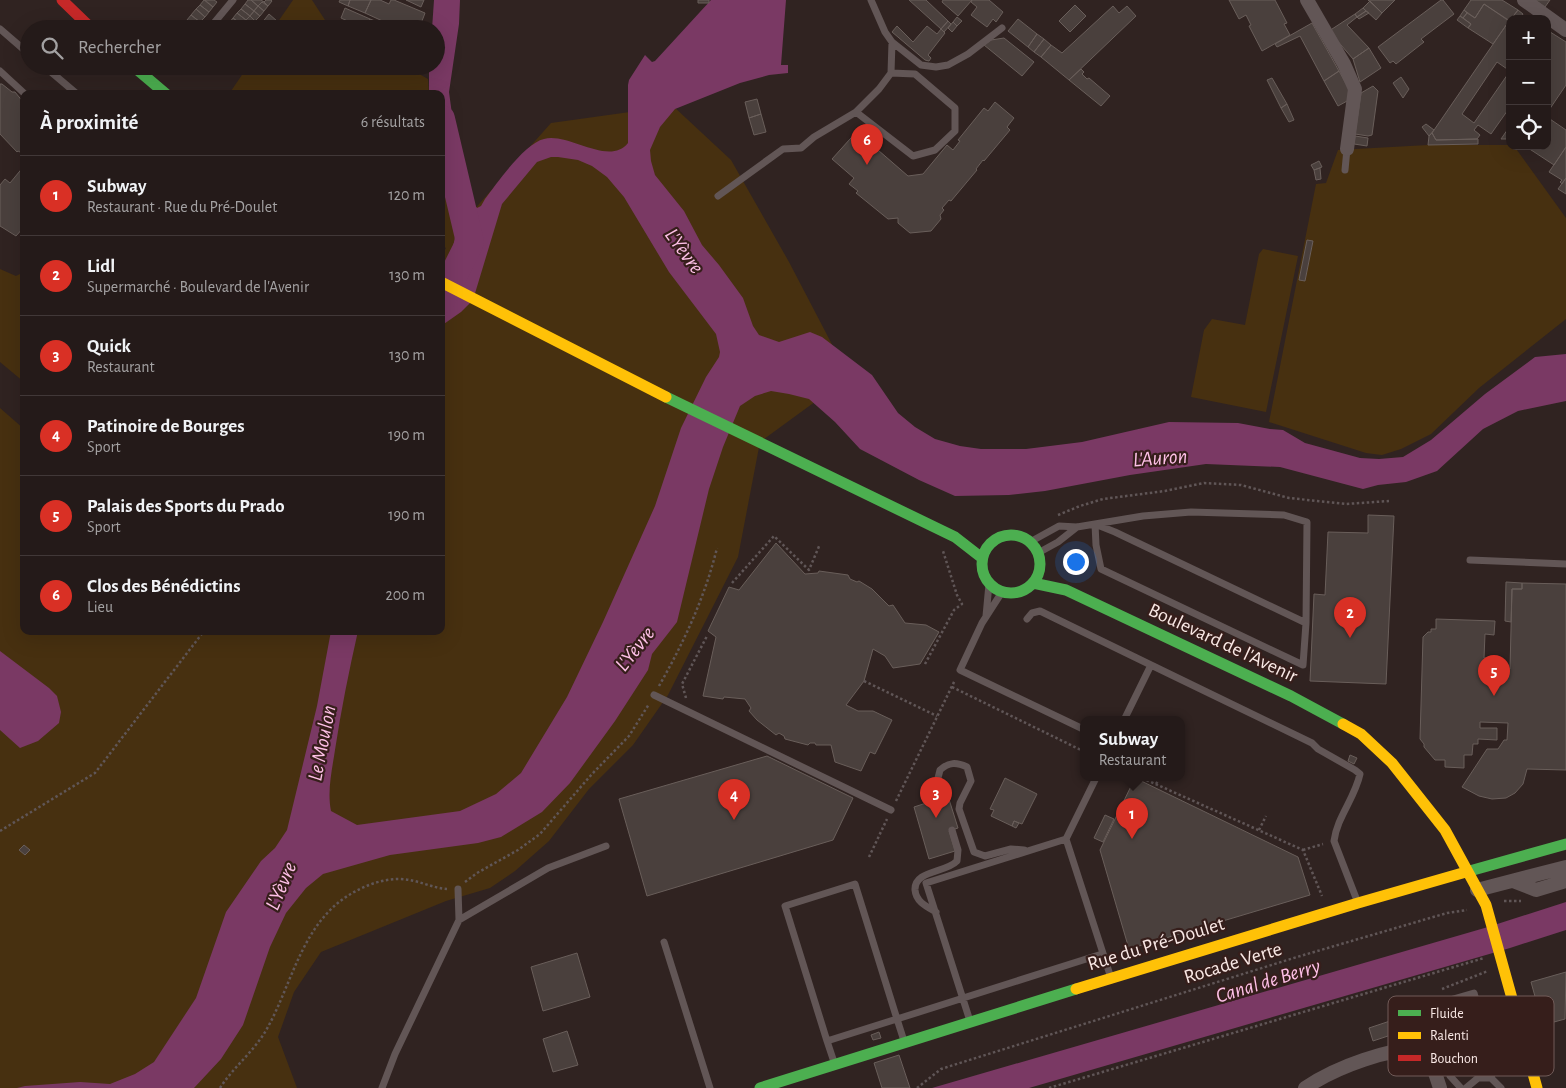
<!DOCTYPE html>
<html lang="fr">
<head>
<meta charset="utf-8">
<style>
  body { margin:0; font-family:"Alegreya Sans",sans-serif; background:#2c2322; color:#f1f3f6 }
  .controls { position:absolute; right:15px; top:15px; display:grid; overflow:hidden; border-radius:10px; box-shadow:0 5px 20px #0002 }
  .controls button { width:45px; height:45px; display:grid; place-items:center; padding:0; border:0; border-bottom:1px solid #413838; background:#241a19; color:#f1f3f6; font:25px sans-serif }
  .you { position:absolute; left:1075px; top:561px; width:18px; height:18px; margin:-12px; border:4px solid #fff; border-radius:50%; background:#1a73e8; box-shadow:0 0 0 8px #1a73e833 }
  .badge { display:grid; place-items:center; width:32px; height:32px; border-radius:50%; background:#d93025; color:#fff; font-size:16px; font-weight:700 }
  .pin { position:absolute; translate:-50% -41px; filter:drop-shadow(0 1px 2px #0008) }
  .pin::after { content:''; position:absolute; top:26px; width:18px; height:15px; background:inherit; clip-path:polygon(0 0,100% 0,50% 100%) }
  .popup { position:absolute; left:1080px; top:716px; width:105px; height:65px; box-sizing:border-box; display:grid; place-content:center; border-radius:10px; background:#241a19; filter:drop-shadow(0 1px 4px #0005); font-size:16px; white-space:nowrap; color:#a3a1a2 }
  .popup b { font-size:19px; color:#f1f3f6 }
  .popup::after { content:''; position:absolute; left:50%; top:100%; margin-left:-10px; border:10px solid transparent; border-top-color:#241a19 }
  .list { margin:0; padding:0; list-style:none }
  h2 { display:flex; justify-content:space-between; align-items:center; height:65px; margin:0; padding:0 20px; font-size:21px }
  h2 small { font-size:16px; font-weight:400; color:#a3a1a2 }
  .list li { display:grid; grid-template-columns:32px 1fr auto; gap:15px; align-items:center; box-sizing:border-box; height:80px; padding:0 20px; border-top:1px solid #413838 }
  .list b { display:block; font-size:19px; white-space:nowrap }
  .list p { margin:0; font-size:16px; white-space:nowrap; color:#a3a1a2 }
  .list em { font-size:16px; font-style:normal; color:#a3a1a2 }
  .icon { flex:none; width:28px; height:28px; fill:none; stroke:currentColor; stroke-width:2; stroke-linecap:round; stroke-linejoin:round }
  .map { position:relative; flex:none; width:1566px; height:1088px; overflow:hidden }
  .search { position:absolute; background:#241a19; box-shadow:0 5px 20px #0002; left:20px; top:20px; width:425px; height:55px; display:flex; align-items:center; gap:12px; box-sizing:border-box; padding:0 18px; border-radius:28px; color:#a3a1a2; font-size:19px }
  .panel { position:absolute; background:#241a19; box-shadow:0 5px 20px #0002; left:20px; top:90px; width:425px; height:545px; border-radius:10px }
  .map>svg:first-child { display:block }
</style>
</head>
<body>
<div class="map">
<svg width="1566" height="1088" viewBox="0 0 1566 1088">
  <rect width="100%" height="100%" fill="#302321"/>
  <path fill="#473010" d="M293,0H312L325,20L340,29H273Z
    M248,66H405L428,79L429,94H229Z
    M673,106L731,160L789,262L849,377L760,442L738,557L668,695L633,745L589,789L549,841L515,871L490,888L446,901L321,952L294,992L278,1037L297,1088H0V408L24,429V631H441V257L446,248L441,245V158L452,206L455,231L551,123Z
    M1428,145H1510V146H1514L1566,218V319L1479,388L1431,434L1401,449L1382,455L1366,453L1269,422L1316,184L1326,183L1338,150Z
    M1263,249L1298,256L1266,412L1191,397L1204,330L1212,319L1245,325L1259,254Z
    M0,269L16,276L24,272V382L0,362Z"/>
  <path fill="#7a3964" d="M434,0H460L459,24L449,92L454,129L460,152L462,175L470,192L474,204L477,208L481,206L485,199C497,183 525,143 544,139C568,132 609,167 628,143V85L629,80L645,55L652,62L655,61L711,0H786L781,65H788V73L769,75L740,83L675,109L660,127L650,150L651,161L655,175L684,211L702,245L719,265L743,298L753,326L759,335L779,342L810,332L822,337L872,375L898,413L915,427L935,439L960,446L981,449H1026L1082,442L1169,422L1238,423L1270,429L1283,430L1305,443L1360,458L1379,459L1403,457L1431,440L1485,394L1535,357L1566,354V401L1518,411L1483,429L1437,471L1406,482L1378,485L1363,489L1280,467L1206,464L1130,475L1045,491L1009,495L955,496L919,480L860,449L835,422L809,399L789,394L771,391L755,396L740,406L723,447L709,489L677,622L652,654L648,670L615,721L570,783L542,812L501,837L478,843L390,855L323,874L306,888L286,913L270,947L243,1025L221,1059L194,1088H17L25,1086L80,1082L110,1084L135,1074L154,1062L196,998L226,912L261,861L275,848L287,830L317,706L331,631H358C349,671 341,710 335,750C332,770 327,791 331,811L357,825L460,811L496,794L521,773L567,697L603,622L655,506L681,428L706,377L719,357L720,352L716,334L669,272L624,197L607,177L592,166L578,160L558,157H551L537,162L502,204L473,300L461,312L441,326V285L449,267L456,232L441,158V94H429V66H436V29H432Z
    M0,651L49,688L57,696L61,712L59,723L38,741L20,748L0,730Z
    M1566,902V930L1510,948L1029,1088H932L1488,927Z"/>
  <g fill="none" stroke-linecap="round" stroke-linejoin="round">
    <path stroke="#7a3964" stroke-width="28" d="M441,119L470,242L441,300"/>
  </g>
  <path fill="#4a403d" stroke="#695e5a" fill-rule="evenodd" d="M204,0L213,7L209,12L200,5Z
    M205,0H214L217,2L213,7Z
    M248,0H251L258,6L254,11L245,4Z
    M251,0H261L264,2H262L258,6Z
    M266,0H271L272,1L268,6L264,2Z
    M340,0H350L348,6L339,2Z
    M350,0H371L365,13L348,6Z
    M371,0H380L389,4L391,0H394L425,13L419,29H400L365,13Z
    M406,0H424L421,7Z
    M698,0H709V3H698Z
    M909,0H926L948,21L941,29Z
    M943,0H972L958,16L942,2Z
    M972,0H989L1003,12L996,22L993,19L987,27L971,15L977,7L971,2Z
    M1229,0H1275L1287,23L1284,24L1290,35L1262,51L1249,26L1251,25L1246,15L1239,19Z
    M1368,0H1395L1382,13Z
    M1441,0H1443L1454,14L1421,39L1424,42L1396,64L1393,61L1390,63L1378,47Z
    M1471,0H1502L1518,10L1511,19H1510V21L1484,4L1475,18L1464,10Z
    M1535,0H1550L1545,7Z
    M1370,1L1382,13L1376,20L1363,8Z
    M262,2L268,6L264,11L258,6Z
    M245,4L254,11L250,16L241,9Z
    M1484,4L1509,21L1493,44L1468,28L1471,24L1463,18L1467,13L1475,18Z
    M200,5L209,12L205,17L196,9Z
    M1075,5L1086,16L1070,32L1059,21Z
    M258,6L264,11L260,16L254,11Z
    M1113,6L1119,13L1127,6L1136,16L1069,80L1041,57L1051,45L1062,53Z
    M345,8L370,19L365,29L341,18Z
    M1363,8L1366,11L1357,17L1355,14Z
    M196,9L205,17L200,22L191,15Z
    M241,9L250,16L246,20L237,13Z
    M1464,10L1467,13L1463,18L1460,16Z
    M1518,10L1523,14L1520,19H1511Z
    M254,11L260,16L255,21L250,16Z
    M1366,11L1369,13L1359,19L1357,17Z
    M237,13L246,20L242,25L233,18Z
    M269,14L277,21L271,29H257Z
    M1355,14L1357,17L1347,25L1369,48L1353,59L1329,31Z
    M191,15L200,22L196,27L187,20Z
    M250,16L255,21L252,25L246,20Z
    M1460,16L1471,24L1468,28L1457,20Z
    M957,17L962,21L957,26L953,22Z
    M233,18L242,25L239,29H236L229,23Z
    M370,19L393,28L365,29Z
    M1018,19L1037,34L1028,47L1008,31Z
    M187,20L196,27L195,29H189L184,24Z
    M246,20L252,25L249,29H246L242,25Z
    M948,21L951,24L944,32L941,29Z
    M1509,21L1510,107L1491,134L1478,125L1474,130L1480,135L1477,139L1436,140L1432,133ZM1497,62L1510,71L1474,123L1462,114Z
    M953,22L957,26L952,32L948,28Z
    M229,23L236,29L225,28Z
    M1312,23L1339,71L1324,81L1300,36L1277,47L1275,44Z
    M897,26L913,42L927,26L937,34L941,29L945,33L928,55L931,58L929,61L925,60L892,32Z
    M1547,30L1566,42V85L1547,113Z
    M1037,34L1044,39L1034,52L1028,47Z
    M1004,38L1034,62L1022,76L984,45L991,40Z
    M1044,39L1051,45L1041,57L1034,52Z
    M1369,48L1381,68L1360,82L1353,59Z
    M1081,69L1084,72L1082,74L1087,79L1089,78L1110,96L1101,106L1069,80Z
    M1339,71L1350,91L1349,100L1338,106L1324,81Z
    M1401,77L1409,89L1403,98L1393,83Z
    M1272,78L1287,104L1281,108L1267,80Z
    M0,84H2L12,92H15L24,103V148L20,152L18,151L17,152L0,134Z
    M1373,86L1378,91L1372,135L1368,136L1355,134L1361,93Z
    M757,99L761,114L749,118L745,102Z
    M995,102L1014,118L1007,127L1010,130L984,161L983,160L976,169L977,170L951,201L949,200L942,208L944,210L940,215L941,219L931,231L910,233L898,223V218L888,219L856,193L858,191L849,184L854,178L832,159L859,129L881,147L878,150L908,176L923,174L947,145L953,150L960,141L958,140L984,108L988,111Z
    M1287,104L1294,120L1289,122L1281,108Z
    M761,114L766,132L754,135L749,118Z
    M1547,117L1566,130V147L1554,165L1525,146H1547Z
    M1426,124L1434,130L1429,136L1422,127Z
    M1510,126V139H1501Z
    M1432,133L1436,140L1478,139V144L1428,145L1429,136Z
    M1355,136L1368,138L1367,146L1354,144Z
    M1566,147V178L1562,184L1560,182L1562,180L1549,172Z
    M1319,161L1322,167L1314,170L1311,165Z
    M24,166V217L21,220L24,222V227L16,236L0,226V185L5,179L10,183Z
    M1320,168L1321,179L1316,180L1314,170Z
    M1566,178V194L1558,189Z
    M1307,240L1313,241L1305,281L1299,280Z
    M1368,515L1394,516L1386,684L1310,681L1314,594L1325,595L1328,532L1368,533Z
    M776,543L805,574L818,573L819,571L848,575L850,579L857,582L859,581L872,589L889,606L893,605L905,623L926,625L939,632L920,664L893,668L885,656L873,649L864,681L846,705L858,711H873L892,720L875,754L870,752L861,771L835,762L831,745H816L815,743H810L808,745L785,739L784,736L779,733L776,735L757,720L749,711L751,708L745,699L724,697L723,699L703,696L716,637L708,631L729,587L739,590Z
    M1506,582L1522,583V589H1512L1511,622L1505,621Z
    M1522,583L1566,584V770L1527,769L1523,784L1515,793L1506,798L1492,799L1479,796L1462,787L1487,749H1498L1504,740H1507L1508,723L1480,722V728H1497V740L1478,739V744H1473L1472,755H1464V768L1445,767V760H1435L1424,747V744L1420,739L1423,637L1428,632H1431V629H1436V619L1495,621L1494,635L1485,634L1484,658H1500V669H1510L1512,589H1522Z
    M1350,755L1357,758L1354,764L1348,761Z
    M767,756L853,798L833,840L647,896L619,799Z
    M1005,778L1037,794L1022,824L1014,821L1012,826L991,816L994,810L990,809Z
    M1135,778L1298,857L1310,895L1129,949L1100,850Z
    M948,796L958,828L949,831L955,851L929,859L914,807Z
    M1105,815L1114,819L1103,842L1094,838Z
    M1014,821L1019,823L1016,828L1012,826Z
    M24,845L30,850L25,855L19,850Z
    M577,953L590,997L543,1011L531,967Z
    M1566,972L1565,1019L1554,1022L1551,1013L1547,1014L1548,1016L1541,1018L1531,982Z
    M1468,998L1485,1055L1452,1065L1435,1007Z
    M1390,1021L1394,1034L1373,1041L1369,1028Z
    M567,1031L578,1065L553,1072L543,1039Z
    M879,1032L881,1038L873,1040L871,1035Z
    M899,1055L910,1088H882L874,1063Z"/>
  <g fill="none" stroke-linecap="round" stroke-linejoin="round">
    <path stroke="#605657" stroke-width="2.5" stroke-dasharray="2.5 2.5" stroke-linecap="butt" d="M1058,515L1080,506L1103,499L1165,491L1204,483L1241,485L1289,498L1346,504L1389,501
      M732,583L774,536L809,570L820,544
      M925,664L954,610L962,604L957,595L943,551
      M864,681L937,716
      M659,686C684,642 705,597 717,548
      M952,687L1083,751
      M686,698L682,684L707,636
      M1142,778L1303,850L1322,896
      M1156,784L1160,778
      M896,801L955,680
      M1259,830L1266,816
      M0,831L95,773L204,631
      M1303,850L1323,844
      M869,857L887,819
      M465,882L477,873L518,850L540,834L592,774L629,736L649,704
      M1504,901H1521
      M1442,989L1488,971
      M220,1088C234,1066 257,1049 269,1025C294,978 304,918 356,891C369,884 384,879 399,879C417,879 431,888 447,889
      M917,1088L941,1069L1297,957L1447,913L1467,910
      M1049,1088L1484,958"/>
    <path stroke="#625656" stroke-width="7" d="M871,0L885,32L892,42L921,65L936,67L948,65L968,54L1002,28
      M0,29L29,54
      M209,29L233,0
      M44,66L77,94
      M0,71L25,94
      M856,112L913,156L935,150L955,131V108L915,74L891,73
      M1345,170L1347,149
      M718,196L783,149L801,148L814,137L856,112L879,89L891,73L892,42
      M1030,542L1059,526L1077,527L1095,524L1115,532L1306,623L1303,665L1101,569L1096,545L1095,524L1143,516L1191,512L1284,515L1307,522L1306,623
      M1038,553L1058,542L1077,527
      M1470,560L1566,564
      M1002,592L982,623L960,670L1083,729
      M986,616L989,584
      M1027,619L1032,613L1040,611L1151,665L1124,720
      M1151,665L1312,743L1318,749L1355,770L1360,774C1355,798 1337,817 1334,841L1358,903
      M654,695L891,810
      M1096,778L1066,839L1111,978
      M943,798L938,778L940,770C949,762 956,762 967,767L971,781L960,803L959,809L974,852L985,856L1011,849L1024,850
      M855,884L897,1019L827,1041L785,906Z
      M936,912C927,907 916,902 915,890C914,870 946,873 957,861L958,850L952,830
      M459,920L548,868L606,846
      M664,942L710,1088
      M970,1021L926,883L1066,839
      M827,1041L834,1062
      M904,1041L897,1019L1102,954
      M382,1088L395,1054L459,920L458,889
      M1461,1088L1450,1076L1429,1006L1474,993L1494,1065L1491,1078
      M1466,1088L1478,1078H1491L1501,1088"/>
    <path stroke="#625656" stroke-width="14" d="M1307,0L1344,64L1355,89L1347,149
      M1524,0L1566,30
      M1513,881L1536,890L1566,881
      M1477,890L1566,867
      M1415,1012L1440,1088
      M1305,1088C1336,1067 1390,1047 1427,1049"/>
    <path stroke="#4caf50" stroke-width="11" d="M133,66L166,94
      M666,397L955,537L982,558
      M982 564a29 29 0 1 1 58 0a29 29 0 1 1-58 0Z
      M1033,583L1066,590L1291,696L1343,724
      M1466,872L1566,844
      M760,1088L1076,989"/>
    <path stroke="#ffc107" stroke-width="11" d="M441,282L666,397
      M1343,724L1361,734L1392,763L1445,830L1486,905L1537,1088
      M1076,989L1358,903L1466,872"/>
    <path stroke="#c62828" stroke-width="11" d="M62,0L92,29"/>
  </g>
  <g text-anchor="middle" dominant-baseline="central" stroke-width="4.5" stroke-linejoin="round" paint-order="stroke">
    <g font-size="20" fill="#f9e8e5" stroke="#361e1b">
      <text transform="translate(1223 643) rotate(25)">Boulevard de l'Avenir</text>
      <text transform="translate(1156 944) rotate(-17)">Rue du Pré-Doulet</text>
      <text transform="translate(1233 963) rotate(-17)">Rocade Verte</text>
    </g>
    <g font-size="21" font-style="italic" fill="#fec0e7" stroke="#361e1b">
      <text transform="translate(684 251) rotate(54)">L'Yèvre</text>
      <text transform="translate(1160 458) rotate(-4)">L'Auron</text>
      <text transform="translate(635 649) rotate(-52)">L'Yèvre</text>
      <text transform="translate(322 743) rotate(-79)">Le Moulon</text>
      <text transform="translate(281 886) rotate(-67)">L'Yèvre</text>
      <text transform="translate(1268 981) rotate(-17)">Canal de Berry</text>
    </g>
  </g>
  <rect x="1388" y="996" width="166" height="80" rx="8" fill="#361e1b" stroke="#705b58" stroke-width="1"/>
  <rect x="1398" y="1010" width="23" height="6" fill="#4caf50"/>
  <rect x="1398" y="1032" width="23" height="7" fill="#ffc107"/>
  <rect x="1398" y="1055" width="23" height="6" fill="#c62828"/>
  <g font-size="14" fill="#f9e8e5">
    <text x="1430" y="1018">Fluide</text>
    <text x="1430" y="1040">Ralenti</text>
    <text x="1430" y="1063">Bouchon</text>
  </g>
</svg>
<div class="controls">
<button>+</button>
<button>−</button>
<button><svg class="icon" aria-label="locate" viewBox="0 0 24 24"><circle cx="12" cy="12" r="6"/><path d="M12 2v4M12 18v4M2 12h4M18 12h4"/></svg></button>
</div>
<div class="you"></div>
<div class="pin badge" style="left:1132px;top:839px">1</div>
<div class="popup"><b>Subway</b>Restaurant</div>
<div class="pin badge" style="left:1350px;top:638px">2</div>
<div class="pin badge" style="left:936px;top:818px">3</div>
<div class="pin badge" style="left:734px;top:820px">4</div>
<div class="pin badge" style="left:1494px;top:696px">5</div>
<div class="pin badge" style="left:867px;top:165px">6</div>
<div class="search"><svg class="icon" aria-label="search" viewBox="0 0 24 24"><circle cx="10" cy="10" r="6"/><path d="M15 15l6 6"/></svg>Rechercher</div>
<section class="panel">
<h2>À proximité<small>6 résultats</small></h2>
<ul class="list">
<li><span class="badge">1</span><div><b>Subway</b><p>Restaurant · Rue du Pré-Doulet</p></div><em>120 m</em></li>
<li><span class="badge">2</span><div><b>Lidl</b><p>Supermarché · Boulevard de l'Avenir</p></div><em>130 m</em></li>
<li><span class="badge">3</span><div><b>Quick</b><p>Restaurant</p></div><em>130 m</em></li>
<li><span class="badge">4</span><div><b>Patinoire de Bourges</b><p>Sport</p></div><em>190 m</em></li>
<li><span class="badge">5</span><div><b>Palais des Sports du Prado</b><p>Sport</p></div><em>190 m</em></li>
<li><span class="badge">6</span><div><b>Clos des Bénédictins</b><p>Lieu</p></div><em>200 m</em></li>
</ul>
</section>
</div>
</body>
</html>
